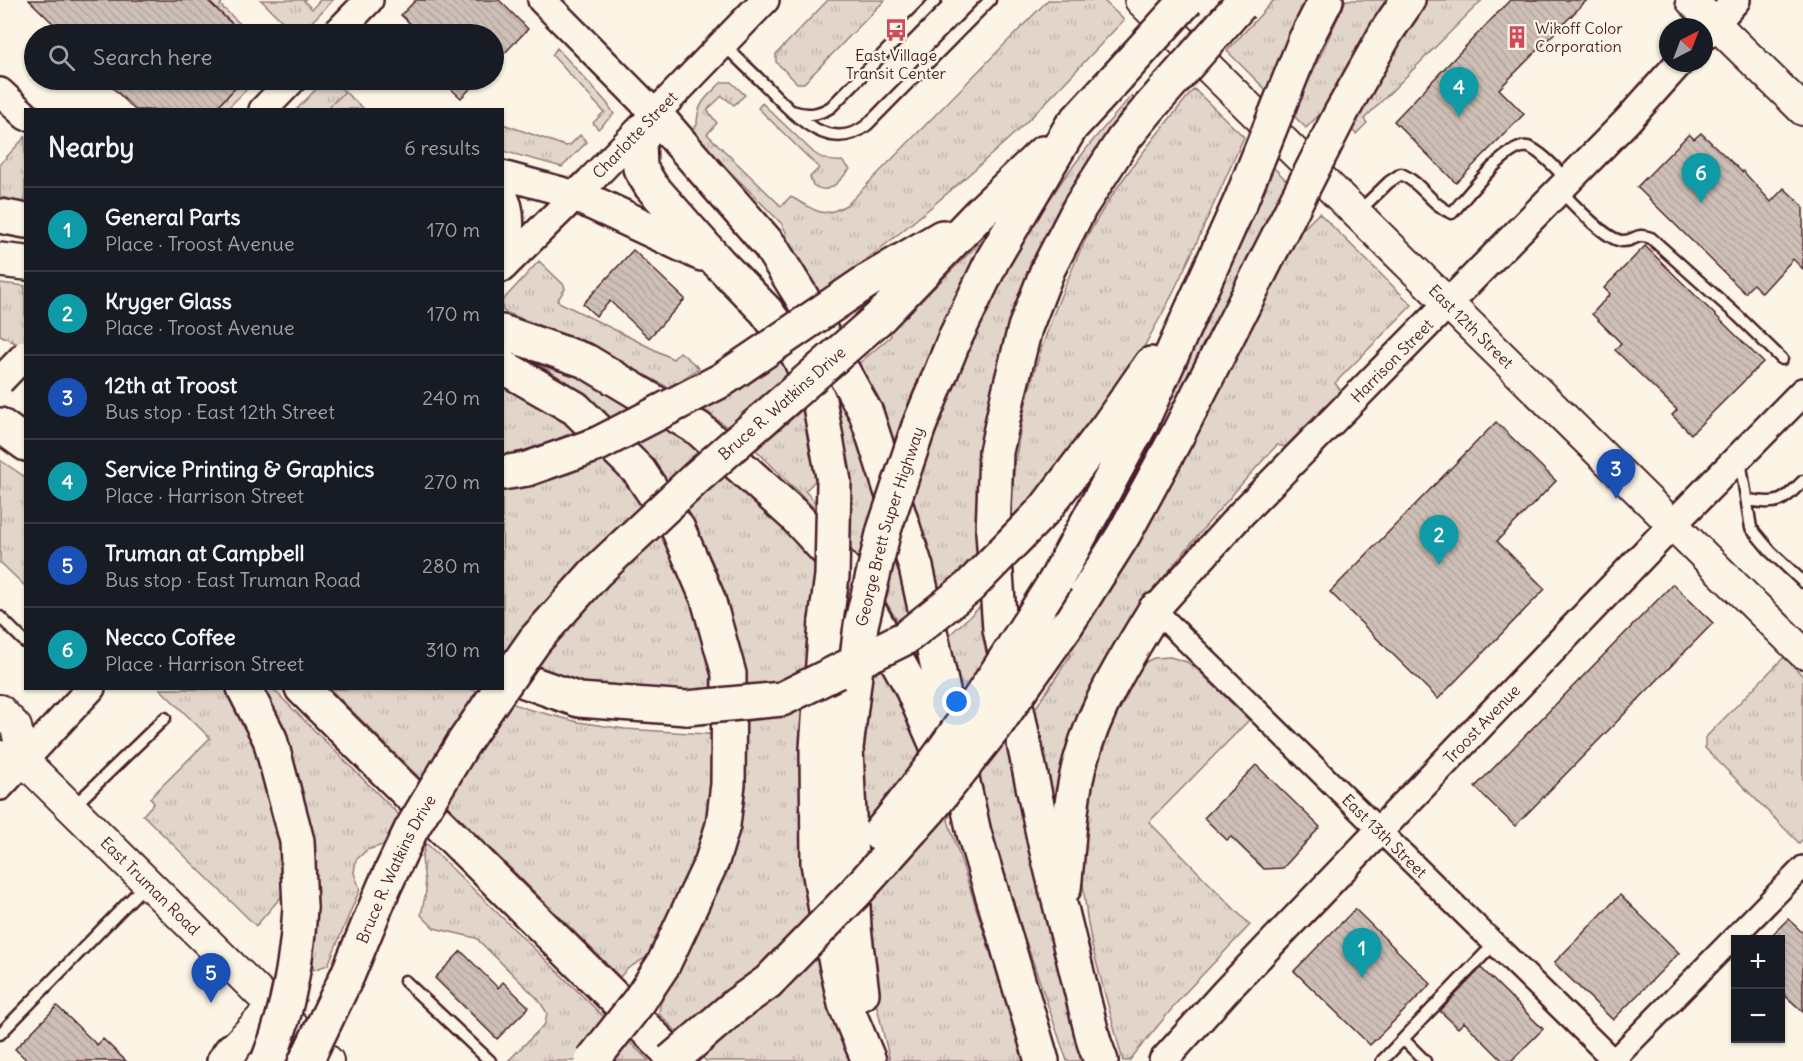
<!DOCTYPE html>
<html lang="en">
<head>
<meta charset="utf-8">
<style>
  body { margin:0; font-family:Delius,sans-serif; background:#20242c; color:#f1f3f6 }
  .controls { position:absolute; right:18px; bottom:18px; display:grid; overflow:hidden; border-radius:0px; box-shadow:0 2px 4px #0004 }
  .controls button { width:54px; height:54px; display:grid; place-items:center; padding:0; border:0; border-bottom:2px solid #363941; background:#171b24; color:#f1f3f6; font:30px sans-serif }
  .compass { position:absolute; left:1659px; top:18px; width:54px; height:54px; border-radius:50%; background:#171b24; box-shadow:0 2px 4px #0004; rotate:42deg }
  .you { position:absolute; left:957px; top:702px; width:21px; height:21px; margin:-15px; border:4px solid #fff; border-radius:50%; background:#1a73e8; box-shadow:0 0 0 9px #1a73e833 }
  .badge { display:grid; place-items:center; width:39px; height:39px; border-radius:50%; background:#0f766e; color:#fff; font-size:20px; font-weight:700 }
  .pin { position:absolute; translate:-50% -50px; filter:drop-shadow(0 2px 3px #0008) }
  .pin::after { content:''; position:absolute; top:32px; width:21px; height:18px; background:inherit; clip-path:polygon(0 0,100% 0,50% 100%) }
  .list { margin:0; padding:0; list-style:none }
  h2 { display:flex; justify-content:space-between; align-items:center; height:78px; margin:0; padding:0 24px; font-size:26px }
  h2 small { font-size:20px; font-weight:400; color:#9ea1a6 }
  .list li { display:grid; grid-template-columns:39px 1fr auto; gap:18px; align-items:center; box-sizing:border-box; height:84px; padding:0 24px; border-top:2px solid #363941 }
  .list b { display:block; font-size:22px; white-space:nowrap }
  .list p { margin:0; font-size:20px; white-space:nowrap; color:#9ea1a6 }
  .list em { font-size:20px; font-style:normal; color:#9ea1a6 }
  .icon { flex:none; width:33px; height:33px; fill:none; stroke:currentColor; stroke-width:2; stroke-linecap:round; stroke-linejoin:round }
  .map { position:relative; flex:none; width:1803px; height:1061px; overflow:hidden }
  .search { position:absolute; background:#171b24; box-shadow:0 2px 4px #0004; left:24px; top:24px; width:480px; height:66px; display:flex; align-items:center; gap:15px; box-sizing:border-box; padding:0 21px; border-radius:33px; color:#9ea1a6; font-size:22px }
  .panel { position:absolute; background:#171b24; box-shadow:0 2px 4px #0004; left:24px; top:108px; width:480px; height:582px; border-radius:0px }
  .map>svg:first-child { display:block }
</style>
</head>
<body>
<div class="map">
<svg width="1803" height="1061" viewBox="0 0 1803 1061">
  <defs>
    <pattern id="grass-tufts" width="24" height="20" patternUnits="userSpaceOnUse" patternTransform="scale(1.5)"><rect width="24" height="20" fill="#e2d5ca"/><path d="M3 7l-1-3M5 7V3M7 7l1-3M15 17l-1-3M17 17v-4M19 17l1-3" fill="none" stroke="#c3b6ae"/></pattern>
    <pattern id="building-back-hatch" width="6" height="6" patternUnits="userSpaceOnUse" patternTransform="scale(1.5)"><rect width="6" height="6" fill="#cfc0b7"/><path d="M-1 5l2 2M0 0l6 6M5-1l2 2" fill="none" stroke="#b3a59e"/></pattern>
  </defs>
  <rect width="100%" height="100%" fill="#fcf5e5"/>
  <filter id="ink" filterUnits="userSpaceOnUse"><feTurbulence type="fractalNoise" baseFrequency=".0167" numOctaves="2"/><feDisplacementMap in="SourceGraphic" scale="12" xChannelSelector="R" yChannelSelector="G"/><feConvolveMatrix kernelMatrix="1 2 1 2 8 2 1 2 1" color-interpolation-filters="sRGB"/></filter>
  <g filter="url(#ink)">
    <path fill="url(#grass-tufts)" stroke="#967a7a" stroke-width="1.5" d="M212,0H224L220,5L251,34H243L210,3Z
      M261,0H305L304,1L312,9L320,0H333L300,34H296L291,30L287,34H273L284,23Z
      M828,0H885L804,83H797L776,62V54Z
      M1048,0H1103L1124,20C1088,57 1054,96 1016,132C952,191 886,247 815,298L788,242L786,232L781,223L690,131L697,125C697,102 707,97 722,82H731L745,95L734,105L722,96L707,110L717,123L707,134L781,206L790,197L793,198C817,211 821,220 848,204Z
      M1274,0H1309L1266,90L1227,51Z
      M1346,0H1388L1329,105L1306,128L1293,115Z
      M1425,0H1482L1364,119L1367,123L1356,134L1347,125Z
      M557,48L607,103L614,114L598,129L593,123L604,112L552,55Z
      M243,80H256L227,109L218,106Z
      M325,80H332L345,92L331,105L330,109L296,110Z
      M1194,89L1244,137L1191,255L1167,305L1125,381L1011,531C1010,446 1033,361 1066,283C1074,266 1080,249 1089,233C1118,181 1156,135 1194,89Z
      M1132,95L1137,100L1068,200L978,564L932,606L907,510L952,381L1005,270L1029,230L1064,178L1094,139Z
      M762,103L814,153C823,160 831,162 842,161L850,169C839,181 829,197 813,185L810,177L819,168L758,108Z
      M503,124L565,146L570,145L580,135L587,142L562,167L503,151Z
      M25,137V205L0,199V164Z
      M1270,164L1291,185L1076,591L1073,575Z
      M1319,213L1412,305L1335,383L1341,391L1285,447L1277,445C1248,476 1221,507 1195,539C1149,594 1106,649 1076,715L1086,718L1058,825L1033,712L1070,656V649L1092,615L1296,236Z
      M978,244L987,245C950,312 914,380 890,453L855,367L891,336L890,332Z
      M539,261L564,285L565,289L557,301L673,359L680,352L699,368L669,388L595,348L503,311L502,301Z
      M0,283L25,286V348L0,335Z
      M534,354L582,374L702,447L821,562L808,725L853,1061H706L659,1014L660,1005L694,935L740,652C734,625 728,599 717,573C681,486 614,406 531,360Z
      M785,358L791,372L727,427L702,408Z
      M502,372L584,428L540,446L503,457Z
      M839,379L880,483L859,560L845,541L824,392Z
      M807,406L819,477L805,491L821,508L822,516L756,450Z
      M611,455L680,556L720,697L631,699L503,664L502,489L539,480Z
      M0,460L25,477V586L1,563H0Z
      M897,541L924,652L917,654L883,597Z
      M983,604L990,660L958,707L943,641Z
      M875,641L912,712L950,814L948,820L1025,1061H890L872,986L858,774Z
      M1170,657L1187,662L1197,669L1249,720L1149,822L1250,925L1184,994L1129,1061H1123L1092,946L1087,918L1080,857L1096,744L1139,665L1154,658Z
      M1784,657L1803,676V839L1799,843L1705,748V738Z
      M160,689H228C240,711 252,733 260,756C274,799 281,845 288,889L256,926L143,815L154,803L150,798L210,738Z
      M259,689H273L399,815L383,845L367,850L356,860L354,873L360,889L328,965L313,970L314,926Z
      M330,689H471L528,709L578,722L625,729L722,735L705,847L655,952L627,969L620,977Z
      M1006,734L1081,1061H1067L1020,924L981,795L976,774Z
      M426,843L649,1061H508L545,1024L547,1013L538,999L476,938L434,928L421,915L426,891L422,858Z"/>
    <path fill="#e2d5ca" stroke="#967a7a" stroke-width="1.5" d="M345,92L363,108L362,109H330L331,105Z"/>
    <path fill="url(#building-back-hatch)" stroke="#4a1f2b" stroke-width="1.5" d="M29,0H207L243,34H64Z
      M416,0H499L528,29L494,64V34H421L401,15Z
      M1510,0H1587L1499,89L1524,114L1456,183L1394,121Z
      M105,80H243L214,110H135Z
      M441,80H479L461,98Z
      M1701,133L1742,172L1743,171L1771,202L1784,188L1803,206V269L1793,259L1762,293L1753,284L1745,293L1637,187L1689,134L1694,139Z
      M1645,246L1763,362L1691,434L1672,415L1677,410L1615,350L1621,343L1592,314L1610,294L1604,288Z
      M633,250L685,299L649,338L610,301L596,316L583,304Z
      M1496,422L1556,481L1497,541L1545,589L1438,699L1330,592Z
      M1673,584L1713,623L1515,826L1475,787Z
      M1256,765L1320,827L1283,868L1264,869L1231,837L1227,840L1204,818Z
      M1620,895L1679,953L1613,1020L1554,963Z
      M1355,909L1431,984L1370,1045L1294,971Z
      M1788,919L1803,933V1012L1780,991V939H1768Z
      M461,951L498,988L503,982L529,1007L497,1039L435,978Z
      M1481,968L1543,1029L1511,1061H1503L1464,1022L1458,1028L1440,1011Z
      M57,1006L97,1045L103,1039L126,1061H28L15,1049Z"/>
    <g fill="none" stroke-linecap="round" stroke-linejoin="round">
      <g stroke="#4a1f2b" stroke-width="15">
        <path id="service" d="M723,44C737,58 752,72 766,86C792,112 828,156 867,125L990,0
          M792,111C807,116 818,115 831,107L936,0
          M1559,190C1572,202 1606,241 1623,241C1636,241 1635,232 1651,238L1738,316L1782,359
          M1357,213L1389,182L1401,174C1421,182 1432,206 1452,213C1466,198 1507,142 1528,147C1540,150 1558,171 1567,180
          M1740,460L1751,528L1771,552L1803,582
          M1748,500C1779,505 1781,503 1803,481
          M0,617L26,643
          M74,806L165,718
          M405,981L490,1061
          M0,1034L145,885
          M1403,1039L1425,1061
          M1382,1061L1495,943"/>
      </g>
      <g stroke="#4a1f2b" stroke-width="26">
        <g id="minor">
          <path id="s1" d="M1155,610L1614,1061"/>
          <path d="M1613,1061L1803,867"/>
        </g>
      </g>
      <g stroke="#4a1f2b" stroke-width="32">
        <g id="tertiary">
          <path d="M542,0L655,114"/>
          <path d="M336,34L369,0"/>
          <path d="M1704,36L1736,0"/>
          <path d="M0,92L26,116"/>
          <path d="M263,110L292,80"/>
          <path d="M502,175L576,195"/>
          <path d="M502,194C516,212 507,245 504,266"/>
          <path id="s2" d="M502,268L590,181L765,0"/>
          <path id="s3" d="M1155,610L1242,513L1627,121L1679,63"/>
          <path d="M0,786L91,688"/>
          <path id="s4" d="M1163,1061L1226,991L1672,525L1803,392"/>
        </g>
      </g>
      <g stroke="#4a1f2b" stroke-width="34">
        <g id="secondary">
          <path id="s5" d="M1140,0L1803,653"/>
          <path d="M1691,0L1803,110"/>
          <path d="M0,710L16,727L24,761"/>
          <path id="s6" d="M0,756L24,761L328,1061"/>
          <path d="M232,1050L273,1006"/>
        </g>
      </g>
      <g stroke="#4a1f2b" stroke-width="38">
        <path id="motorway" d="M1305,41L1326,0
          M1340,115L1387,31L1408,0
          M576,195L702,254
          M0,216L26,221
          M0,260L26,263
          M866,282L942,237
          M880,317L979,214L1043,153
          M502,332L586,361L699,429L795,516L850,576L910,684L944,762
          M502,366L575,408L639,471L678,529L708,599L729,674L728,784L723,825L712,861L663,965
          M0,425L26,444
          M919,426L955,338L993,259L1071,127L1118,76
          M502,473L527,469
          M834,482L819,400L798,355L766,311L719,263L651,186L640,168L639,143L655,114L770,246L801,296L866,413L916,567L974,833L1042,1061
          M1045,509L1108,426L1151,364
          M1056,580L1141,423L1242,198
          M826,621L817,748L818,863L831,940L845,1004L869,1061
          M1065,627L1124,534L1178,434L1282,229
          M502,673L579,700L687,708
          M855,675L846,748L854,928L862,993
          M244,688L270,739L297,841L300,907
          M302,688L678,1061
          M1064,888C1069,846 1069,800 1081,759C1096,705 1126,658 1155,610
          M224,1061L232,1050
          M1101,1061L1094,1042L1045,843L1000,629L993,532L996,452L1009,392L1025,328L1048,269L1080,207L1123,140L1150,107"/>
      </g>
      <use href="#service" stroke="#fcf5e5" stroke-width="10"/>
      <use href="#minor" stroke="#fcf5e5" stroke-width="21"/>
      <use href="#tertiary" stroke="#fcf5e5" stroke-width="27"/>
      <use href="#secondary" stroke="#fcf5e5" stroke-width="30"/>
      <use href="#motorway" stroke="#fcf5e5" stroke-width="33"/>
      <g stroke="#4a1f2b" stroke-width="32" stroke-linecap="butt">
        <path id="tertiary-bridge" d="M0,381L26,354"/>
      </g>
      <g stroke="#4a1f2b" stroke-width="38" stroke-linecap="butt">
        <g id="motorway-bridge">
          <path d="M1118,76L1187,0"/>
          <path d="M1150,107L1240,5"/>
          <path d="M1242,198L1305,41"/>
          <path d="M1282,229L1340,115"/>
          <path d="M527,469L598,444L722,380L866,282"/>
          <path d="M826,621L832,576L834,482"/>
          <path id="s7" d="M855,675L861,625L884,530L919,426"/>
          <path id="s8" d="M502,687L535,640L595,573L696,478L880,317"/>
          <path d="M687,708L782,699L905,638L969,587L1045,509"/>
          <path d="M879,834C946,754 1001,667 1056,580"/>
          <path d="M268,1061C288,1012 297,960 300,907"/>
          <path id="s9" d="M306,1061L348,974L384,887L411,830L462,745L501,688"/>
          <path d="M592,1061L639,1001L663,965"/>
          <path d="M671,1061L736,1005L768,982L855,893L930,809L994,728L1065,627"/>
        </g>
      </g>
      <use href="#tertiary-bridge" stroke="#fcf5e5" stroke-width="27"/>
      <use href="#motorway-bridge" stroke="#fcf5e5" stroke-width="33"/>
    </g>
  </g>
  <defs>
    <g id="bus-bare" transform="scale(1.8)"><path d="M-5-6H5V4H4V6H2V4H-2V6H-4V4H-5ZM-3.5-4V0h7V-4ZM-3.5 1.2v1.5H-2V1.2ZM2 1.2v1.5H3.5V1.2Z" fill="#d1495b" stroke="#fcf5e5" stroke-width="2.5" paint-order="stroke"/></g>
    <g id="building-bare" transform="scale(1.8)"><path d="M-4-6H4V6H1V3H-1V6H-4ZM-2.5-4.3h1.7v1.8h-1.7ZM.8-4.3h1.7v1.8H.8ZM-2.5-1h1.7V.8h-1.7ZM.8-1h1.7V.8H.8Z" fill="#d1495b" stroke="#fcf5e5" stroke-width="2.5" paint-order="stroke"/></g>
  </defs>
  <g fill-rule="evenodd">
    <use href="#bus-bare" x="896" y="30"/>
    <use href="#building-bare" x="1517" y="37"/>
  </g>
  <g text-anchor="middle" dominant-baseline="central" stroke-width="4.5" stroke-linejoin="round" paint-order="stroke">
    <g font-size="16" fill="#4a1f2b" stroke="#fcf5e5" text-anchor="start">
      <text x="1535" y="28">Wikoff Color<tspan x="1535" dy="18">Corporation</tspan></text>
      <text x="896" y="55" text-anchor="middle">East Village<tspan x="896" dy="18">Transit Center</tspan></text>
    </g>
    <g font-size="16" fill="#4a1f2b" stroke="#fcf5e5">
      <text stroke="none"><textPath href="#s2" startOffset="188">Charlotte Street</textPath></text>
      <text stroke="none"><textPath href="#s5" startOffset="465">East 12th Street</textPath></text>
      <text stroke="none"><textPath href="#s3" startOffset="344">Harrison Street</textPath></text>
      <text stroke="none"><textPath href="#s8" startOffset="400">Bruce R. Watkins Drive</textPath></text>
      <text stroke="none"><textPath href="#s7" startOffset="153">George Brett Super Highway</textPath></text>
      <text stroke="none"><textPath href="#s4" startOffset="464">Troost Avenue</textPath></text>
      <text stroke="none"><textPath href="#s1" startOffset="322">East 13th Street</textPath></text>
      <text stroke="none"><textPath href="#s9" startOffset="212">Bruce R. Watkins Drive</textPath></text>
      <text stroke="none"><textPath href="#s6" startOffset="202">East Truman Road</textPath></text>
    </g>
  </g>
</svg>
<div class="controls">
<button>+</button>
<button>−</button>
</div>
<svg class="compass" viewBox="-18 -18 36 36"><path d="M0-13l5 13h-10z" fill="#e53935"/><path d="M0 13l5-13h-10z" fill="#9ea1a6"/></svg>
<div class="you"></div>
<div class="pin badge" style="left:1362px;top:978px;background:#0f9aa8">1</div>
<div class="pin badge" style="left:1439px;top:565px;background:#0f9aa8">2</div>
<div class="pin badge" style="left:1616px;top:499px;background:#1a4fb4">3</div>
<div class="pin badge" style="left:1459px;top:117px;background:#0f9aa8">4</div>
<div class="pin badge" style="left:211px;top:1003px;background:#1a4fb4">5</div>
<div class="pin badge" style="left:1701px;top:203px;background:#0f9aa8">6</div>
<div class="search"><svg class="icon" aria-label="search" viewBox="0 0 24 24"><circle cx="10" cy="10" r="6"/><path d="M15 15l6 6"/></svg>Search here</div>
<section class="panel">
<h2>Nearby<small>6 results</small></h2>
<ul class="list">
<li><span class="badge" style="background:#0f9aa8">1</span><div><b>General Parts</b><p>Place · Troost Avenue</p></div><em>170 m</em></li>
<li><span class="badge" style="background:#0f9aa8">2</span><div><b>Kryger Glass</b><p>Place · Troost Avenue</p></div><em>170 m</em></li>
<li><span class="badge" style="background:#1a4fb4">3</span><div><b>12th at Troost</b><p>Bus stop · East 12th Street</p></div><em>240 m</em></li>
<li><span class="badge" style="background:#0f9aa8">4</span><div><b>Service Printing &amp; Graphics</b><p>Place · Harrison Street</p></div><em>270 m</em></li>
<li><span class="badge" style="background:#1a4fb4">5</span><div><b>Truman at Campbell</b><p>Bus stop · East Truman Road</p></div><em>280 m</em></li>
<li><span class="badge" style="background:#0f9aa8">6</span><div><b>Necco Coffee</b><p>Place · Harrison Street</p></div><em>310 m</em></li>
</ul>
</section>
</div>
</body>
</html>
